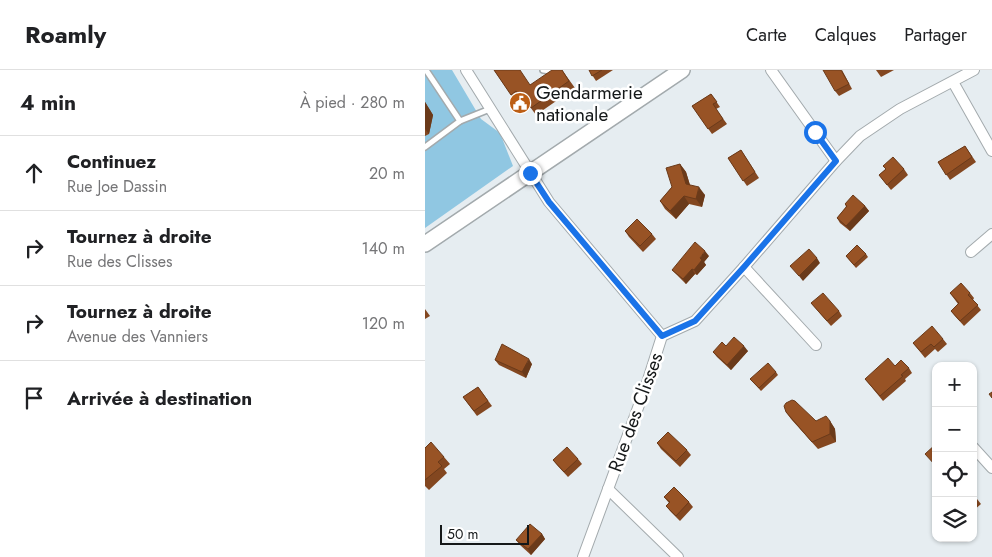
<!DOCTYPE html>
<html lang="fr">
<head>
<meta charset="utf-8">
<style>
  body { margin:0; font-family:Jost,sans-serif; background:#f2f2f2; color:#202124 }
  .controls { position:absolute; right:15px; bottom:15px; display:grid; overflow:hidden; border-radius:10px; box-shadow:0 1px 4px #0004 }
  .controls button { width:45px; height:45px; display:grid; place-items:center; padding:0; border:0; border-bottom:1px solid #e0e0e0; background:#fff; color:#202124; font:25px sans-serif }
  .scale { position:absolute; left:15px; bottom:12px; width:89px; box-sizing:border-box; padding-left:5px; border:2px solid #151819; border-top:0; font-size:14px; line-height:18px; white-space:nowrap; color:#151819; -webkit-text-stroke:4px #fff; paint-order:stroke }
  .stop { position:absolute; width:15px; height:15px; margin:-11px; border:4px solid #1a73e8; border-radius:50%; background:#fff }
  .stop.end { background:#1a73e8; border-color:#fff; box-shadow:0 1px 5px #0008 }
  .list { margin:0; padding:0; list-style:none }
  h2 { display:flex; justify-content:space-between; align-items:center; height:65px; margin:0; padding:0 20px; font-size:21px }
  h2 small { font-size:16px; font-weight:400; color:#757577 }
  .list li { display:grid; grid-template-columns:32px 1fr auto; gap:15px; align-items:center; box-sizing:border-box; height:75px; padding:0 20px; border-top:1px solid #e0e0e0 }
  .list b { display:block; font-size:19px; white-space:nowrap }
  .list p { margin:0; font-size:16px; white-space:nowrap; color:#757577 }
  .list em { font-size:16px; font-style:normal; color:#757577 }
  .icon { flex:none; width:28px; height:28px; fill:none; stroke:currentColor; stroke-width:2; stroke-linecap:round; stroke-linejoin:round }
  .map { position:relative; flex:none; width:567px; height:487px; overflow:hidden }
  header { display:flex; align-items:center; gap:30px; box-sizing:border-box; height:70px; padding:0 25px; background:#fff; border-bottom:1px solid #e0e0e0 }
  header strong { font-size:24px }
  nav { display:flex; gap:28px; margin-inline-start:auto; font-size:18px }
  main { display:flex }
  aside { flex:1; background:#fff }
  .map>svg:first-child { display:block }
</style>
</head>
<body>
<header>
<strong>Roamly</strong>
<nav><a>Carte</a><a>Calques</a><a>Partager</a></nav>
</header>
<main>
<aside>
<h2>4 min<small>À pied · 280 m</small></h2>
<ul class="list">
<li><svg class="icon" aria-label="ahead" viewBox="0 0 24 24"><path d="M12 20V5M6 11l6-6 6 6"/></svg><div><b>Continuez</b><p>Rue Joe Dassin</p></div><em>20 m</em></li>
<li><svg class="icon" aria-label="right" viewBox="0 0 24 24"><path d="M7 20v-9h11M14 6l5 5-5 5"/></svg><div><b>Tournez à droite</b><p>Rue des Clisses</p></div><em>140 m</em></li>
<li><svg class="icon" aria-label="right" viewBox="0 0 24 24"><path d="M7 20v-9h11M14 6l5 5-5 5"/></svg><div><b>Tournez à droite</b><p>Avenue des Vanniers</p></div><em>120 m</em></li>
<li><svg class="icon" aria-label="arrive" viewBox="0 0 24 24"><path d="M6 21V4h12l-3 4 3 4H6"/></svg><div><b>Arrivée à destination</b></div></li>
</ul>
</aside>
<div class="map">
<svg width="567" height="487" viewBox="0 0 567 487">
  <rect width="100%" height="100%" fill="#e6edf1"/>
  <polygon fill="#90c7e2" points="0,0 27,0 56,49 75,63 88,96 0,158"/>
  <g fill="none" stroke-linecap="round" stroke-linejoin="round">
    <g stroke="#a3aaad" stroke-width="8">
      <g id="service">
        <polyline points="118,0 126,1"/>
        <polyline points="35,51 65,39"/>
        <polyline points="0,77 35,51 1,0"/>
      </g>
    </g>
    <g stroke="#a3aaad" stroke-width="12">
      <g id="minor">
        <polyline points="41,0 124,132 237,266"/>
        <polyline points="346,0 411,91"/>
        <polyline points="528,12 567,81"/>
        <polyline points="546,182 567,164"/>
        <polyline points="319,197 391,275"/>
        <polyline points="548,377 567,398"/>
        <polyline points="183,419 253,487"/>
        <polyline points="158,487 221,316 237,266 270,251 319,197 411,91 435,66 475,39 549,0"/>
      </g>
    </g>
    <g stroke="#a3aaad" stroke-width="18">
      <polyline id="secondary" points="0,174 257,0"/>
    </g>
    <use href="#service" stroke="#fff" stroke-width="5"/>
    <use href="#minor" stroke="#fff" stroke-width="10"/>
    <use href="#secondary" stroke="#fff" stroke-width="15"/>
  </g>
  <g fill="#834720">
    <polygon points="69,0 105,15 137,0 150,18 111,45 100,30 98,31 96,29 91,32"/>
    <polygon points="164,0 188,0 171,11"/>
    <polygon points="417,0 427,19 414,26 410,21"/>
    <polygon points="451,0 469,0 456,7"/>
    <polygon points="286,24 295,37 291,39 302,54 287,64 267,36"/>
    <polygon points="0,32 8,45 4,64 0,66"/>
    <polygon points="540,76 551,92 525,110 513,92"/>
    <polygon points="316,80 334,108 322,116 303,88"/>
    <polygon points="255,94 261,102 265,115 280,125 277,137 264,134 251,149 240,139 235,131 247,117"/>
    <polygon points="461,99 479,99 483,105 466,120 454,105"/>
    <polygon points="420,134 440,136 444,141 425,161 415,153 412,148 421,137"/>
    <polygon points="200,161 227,164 231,169 218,182 204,167"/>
    <polygon points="441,184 443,187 431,198 421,186"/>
    <polygon points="284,186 279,192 281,195 272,205 270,204 261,214 247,200"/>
    <polygon points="525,223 545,223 549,228 548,230 556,240 539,256 530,246 526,241 533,234"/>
    <polygon points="386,233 414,241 417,246 406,256"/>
    <polygon points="0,239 5,246 0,249"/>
    <polygon points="518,269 522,274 513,282 510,279 500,288 488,273"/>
    <polygon points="301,276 323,281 306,300 292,287 288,282"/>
    <polygon points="70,290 107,294 101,308 74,295"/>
    <polygon points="470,296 484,298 487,303 480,309 481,311 458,331 440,309"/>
    <polygon points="351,302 353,305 336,321 325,309"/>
    <polygon points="53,317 67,336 52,346 38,327"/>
    <polygon points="361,342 391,351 405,351 410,359 411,372 393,379 366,349"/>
    <polygon points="232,373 262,380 266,385 255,397 236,379"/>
    <polygon points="0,378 19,387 25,394 19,399 22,403 4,420 0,416"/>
    <polygon points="153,389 157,394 143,407 132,395 128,390"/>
    <polygon points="548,424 556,434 548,441"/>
    <polygon points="239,427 264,432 268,437 255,451 245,441 241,436 244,433"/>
    <polygon points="117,464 120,469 106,485 95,475 91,470"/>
  </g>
  <g fill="#6a3a1a">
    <polygon points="0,32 8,45 4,64 0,59"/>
    <polygon points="255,94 261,102 267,122 261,114"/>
    <polygon points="274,117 280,125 277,137 271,129"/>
    <polygon points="259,126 264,134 251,149 245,141"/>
    <polygon points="440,136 444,141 425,161 421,156"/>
    <polygon points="280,181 284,186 279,192 281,195 272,205 269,200 275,188"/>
    <polygon points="392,188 395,193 378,211 374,206"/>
    <polygon points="267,199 270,204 261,214 258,209"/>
    <polygon points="319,276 323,281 306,300 302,295"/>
    <polygon points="104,289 107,294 101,308 97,302"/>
    <polygon points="405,351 410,359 411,372 405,364"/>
    <polygon points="117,464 120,469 106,485 103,479"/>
  </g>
  <g fill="#985325" stroke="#6a3a1a">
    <polygon points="69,0 95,0 105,15 127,0 137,0 144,11 106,38 95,22 93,24 91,21 86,25"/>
    <polygon points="164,0 177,0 167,6"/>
    <polygon points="398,0 416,0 424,14 410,21"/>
    <polygon points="286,24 292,32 288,34 298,49 283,59 267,36"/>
    <polygon points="540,76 547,87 521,105 513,92"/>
    <polygon points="316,80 330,102 318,111 303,88"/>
    <polygon points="468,87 479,99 462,115 454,105 461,99 458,96"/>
    <polygon points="255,94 261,114 274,117 271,129 259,126 245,141 235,131 247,117 241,98"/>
    <polygon points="428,125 440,136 421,156 412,148 422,136 420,134"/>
    <polygon points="212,149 227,164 215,176 200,161"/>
    <polygon points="270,172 280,181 275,188 277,190 269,200 267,199 258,209 247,200"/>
    <polygon points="432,175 441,184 429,195 421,186"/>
    <polygon points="384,179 392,188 374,206 365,196"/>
    <polygon points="536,213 545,223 543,225 553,235 535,251 526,241 534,233 525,223"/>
    <polygon points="398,223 414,241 402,251 386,233"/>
    <polygon points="507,256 518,269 509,277 506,274 496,282 488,273"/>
    <polygon points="309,267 319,276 302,295 288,282 297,272 301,276"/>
    <polygon points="77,274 104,289 97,302 70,290"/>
    <polygon points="463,288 470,296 476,290 484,298 476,305 478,306 455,326 440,309"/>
    <polygon points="343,293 351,302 334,318 325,309"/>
    <polygon points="53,317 63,331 49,341 38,327"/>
    <polygon points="567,322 567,328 564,324"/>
    <polygon points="367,330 370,331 391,351 401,346 405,351 405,364 387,372 361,342 359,336 361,333"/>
    <polygon points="243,362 262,380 251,391 232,373"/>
    <polygon points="6,372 19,387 13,392 17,396 0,410 0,378"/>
    <polygon points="511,374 511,396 500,384"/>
    <polygon points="142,377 153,389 139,402 128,390"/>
    <polygon points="249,417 264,432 251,446 241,436 245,432 239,427"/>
    <polygon points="548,424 552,428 548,432"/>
    <polygon points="105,454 117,464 103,479 91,470"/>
  </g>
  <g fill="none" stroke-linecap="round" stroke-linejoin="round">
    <polyline stroke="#1a73e8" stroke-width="6" points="105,103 124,132 237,266 270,251 319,197 411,91 390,62"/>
  </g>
  <defs>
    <g id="civic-disc" transform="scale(1.125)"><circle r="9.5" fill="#bc5e15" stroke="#fff"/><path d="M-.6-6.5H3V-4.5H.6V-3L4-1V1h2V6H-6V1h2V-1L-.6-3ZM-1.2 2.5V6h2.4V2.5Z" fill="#fff"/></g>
  </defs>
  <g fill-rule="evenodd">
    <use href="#civic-disc" x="95" y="33"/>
  </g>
  <g text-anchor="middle" stroke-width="5" stroke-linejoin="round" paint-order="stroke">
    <g font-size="19" fill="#151819" stroke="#fff" text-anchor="start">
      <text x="111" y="29">Gendarmerie<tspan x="111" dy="22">nationale</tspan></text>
    </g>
    <g font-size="19" fill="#151819" stroke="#fff">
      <text transform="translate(210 342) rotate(-70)" y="7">Rue des Clisses</text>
    </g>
  </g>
</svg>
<div class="controls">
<button>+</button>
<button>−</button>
<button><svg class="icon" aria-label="locate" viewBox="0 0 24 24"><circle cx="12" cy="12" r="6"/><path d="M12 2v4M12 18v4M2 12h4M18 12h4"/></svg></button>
<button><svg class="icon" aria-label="layers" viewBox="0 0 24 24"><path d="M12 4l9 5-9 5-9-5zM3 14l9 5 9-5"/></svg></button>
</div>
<div class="scale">50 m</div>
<div class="stop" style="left:390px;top:62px"></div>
<div class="stop end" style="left:105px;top:103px"></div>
</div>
</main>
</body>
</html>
